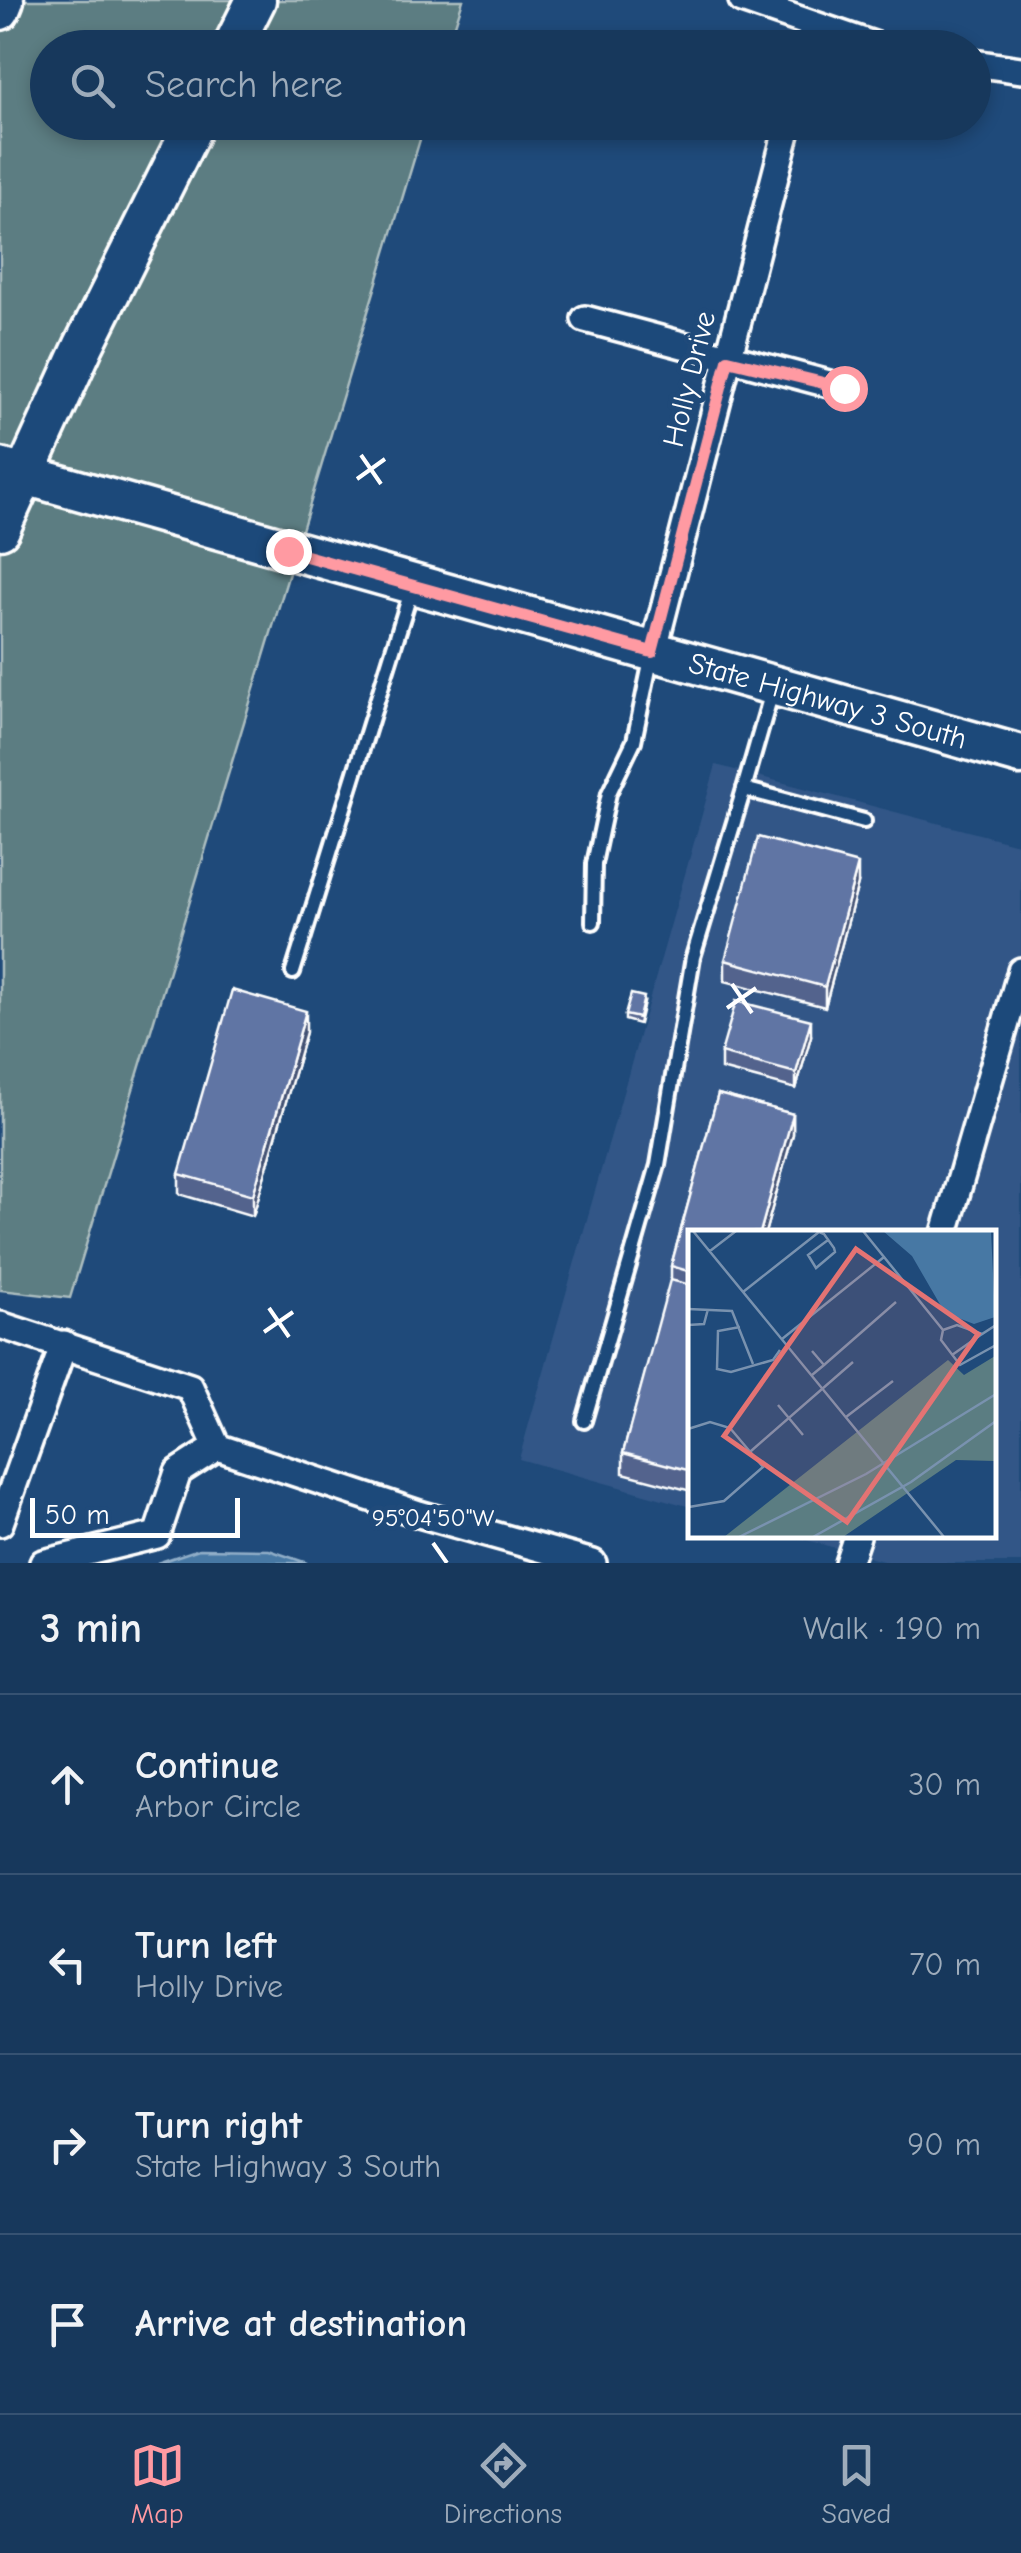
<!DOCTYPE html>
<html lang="en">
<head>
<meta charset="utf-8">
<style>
  body { margin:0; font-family:"Comic Neue",sans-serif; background:#244365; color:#f1f3f6 }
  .scale { position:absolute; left:30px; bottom:25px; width:210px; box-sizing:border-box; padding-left:10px; border:5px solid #fff; border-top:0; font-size:28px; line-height:35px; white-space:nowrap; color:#fff; -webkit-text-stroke:8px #1f4a7a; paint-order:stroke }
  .stop { position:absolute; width:30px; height:30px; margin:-22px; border:8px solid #ff9aa2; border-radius:50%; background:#fff }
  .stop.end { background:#ff9aa2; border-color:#fff; box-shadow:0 2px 10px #0008 }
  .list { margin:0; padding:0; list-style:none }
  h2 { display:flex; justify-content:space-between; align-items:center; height:130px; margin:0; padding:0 40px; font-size:42px }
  h2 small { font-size:32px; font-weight:400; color:#9eacbb }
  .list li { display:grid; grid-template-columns:65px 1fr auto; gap:30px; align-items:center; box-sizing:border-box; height:180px; padding:0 40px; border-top:2px solid #365272 }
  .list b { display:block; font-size:38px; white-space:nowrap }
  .list p { margin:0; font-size:32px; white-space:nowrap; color:#9eacbb }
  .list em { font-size:32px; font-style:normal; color:#9eacbb }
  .icon { flex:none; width:55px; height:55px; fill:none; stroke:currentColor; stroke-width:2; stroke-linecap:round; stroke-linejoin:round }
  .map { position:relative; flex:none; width:1021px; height:1563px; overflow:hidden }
  .search { position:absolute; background:#17385c; box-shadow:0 5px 15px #0003; left:30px; right:30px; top:30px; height:110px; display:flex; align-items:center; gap:25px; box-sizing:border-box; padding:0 35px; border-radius:55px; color:#9eacbb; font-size:38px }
  .sheet { height:850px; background:#17385c }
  nav { display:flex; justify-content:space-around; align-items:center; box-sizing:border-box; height:140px; border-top:2px solid #365272; background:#17385c; font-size:28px; color:#9eacbb }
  nav a { display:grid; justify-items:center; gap:5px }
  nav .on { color:#ff9aa2 }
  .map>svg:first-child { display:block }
</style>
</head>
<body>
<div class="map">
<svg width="1021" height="1563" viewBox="0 0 1021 1563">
  <rect width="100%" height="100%" fill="#1f4a7a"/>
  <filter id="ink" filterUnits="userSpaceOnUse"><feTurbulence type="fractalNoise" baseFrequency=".01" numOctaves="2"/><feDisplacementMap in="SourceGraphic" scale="20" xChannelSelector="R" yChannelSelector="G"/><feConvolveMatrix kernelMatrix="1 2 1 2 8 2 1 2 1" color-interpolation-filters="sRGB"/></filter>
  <g filter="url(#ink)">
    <polygon fill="#325787" points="716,765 1021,845 1021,1563 890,1563 792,1536 994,1536 994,1233 691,1233 691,1507 519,1459"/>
    <polygon fill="#5b7d82" stroke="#adbec0" stroke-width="2.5" points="0,0 463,0 448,47 48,48 48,122 425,123 70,1298 0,1290"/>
    <polygon fill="#4778a4" stroke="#91aec8" stroke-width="2.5" points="199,1549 269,1550 307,1563 157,1563"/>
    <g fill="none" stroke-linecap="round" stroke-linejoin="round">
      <g stroke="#fff" stroke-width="20">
        <g id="lane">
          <polyline points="773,688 744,789 864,821"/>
          <polyline points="593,922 594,864 609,793 634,741 652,655"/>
          <polyline points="293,972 412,588"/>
          <polyline points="584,1421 658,1165 693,957 744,789"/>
        </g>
      </g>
      <g stroke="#fff" stroke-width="32">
        <g id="street">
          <polyline points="742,0 882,48"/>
          <polyline points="974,63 1021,70"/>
          <polyline points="585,319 844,388"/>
          <polyline points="653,652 789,122"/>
          <polyline points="945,1233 1021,971"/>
          <polyline points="0,1325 190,1387 217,1447 419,1514 593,1563"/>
          <polyline points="0,1523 64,1344"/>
          <polyline points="43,1563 157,1535 178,1472 217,1447"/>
          <polyline points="848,1563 857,1536"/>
        </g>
      </g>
      <g stroke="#fff" stroke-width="45">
        <g id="primary">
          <polyline points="0,10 4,0"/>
          <polyline points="232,48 256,0"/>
          <path id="s1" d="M 0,468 L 1021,755"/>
          <polyline points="0,529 84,345 195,122"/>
        </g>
      </g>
      <use href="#lane" stroke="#1f4a7a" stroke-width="12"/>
      <use href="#street" stroke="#1f4a7a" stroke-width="25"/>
      <use href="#primary" stroke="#1f4a7a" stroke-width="38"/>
    </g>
    <g fill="#53648d" stroke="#fff" stroke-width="2.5">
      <polygon points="858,884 825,1007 725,981 725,960"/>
      <polygon points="644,1003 639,1024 625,1020 625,1015"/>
      <polygon points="306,1032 253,1216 179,1194 179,1174"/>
      <polygon points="811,1036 796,1089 721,1069 721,1053"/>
      <polygon points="718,1094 793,1114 793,1134 765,1233 691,1233 691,1491 623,1473 623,1453 671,1280 671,1266"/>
    </g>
    <g fill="#435173" stroke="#fff" stroke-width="2.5">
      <polygon points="858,864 858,884 825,1007 825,987"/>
      <polygon points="306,1011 306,1032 253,1216 253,1195"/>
      <polygon points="811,1020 811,1036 796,1089 796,1073"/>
      <polygon points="793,1114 793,1134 765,1233 760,1233"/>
    </g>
    <g fill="#6074a4" stroke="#fff" stroke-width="2.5">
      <polygon points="758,837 858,864 825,987 725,960"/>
      <polygon points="232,990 306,1011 253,1195 179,1174"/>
      <polygon points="631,994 644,997 639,1018 625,1015"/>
      <polygon points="736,1001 811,1020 796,1073 721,1053"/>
      <polygon points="718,1094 793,1114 760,1233 691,1233 691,1272 671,1266"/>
      <polygon points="670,1280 691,1285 691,1471 623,1453"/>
    </g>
  </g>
  <g fill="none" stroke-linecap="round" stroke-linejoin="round" filter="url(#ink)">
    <polyline stroke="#ff9aa2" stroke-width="12" points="288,551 652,652 728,360 844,388"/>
  </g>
  <path fill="none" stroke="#fff" stroke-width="4" d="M 361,455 L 381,484M 357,479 L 385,459M 732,984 L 752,1013M 727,1008 L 756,988M 269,1308 L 289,1337M 264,1332 L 293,1312M 433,1543 L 447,1563"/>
  <g text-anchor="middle" stroke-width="10" stroke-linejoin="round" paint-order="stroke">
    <g font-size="30" fill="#fff" stroke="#1f4a7a">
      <text transform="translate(689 379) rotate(-76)" y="10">Holly Drive</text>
      <text dy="10" stroke="none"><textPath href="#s1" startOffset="860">State Highway 3 South</textPath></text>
    </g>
  </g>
  <g transform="translate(688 1230)">
    <rect width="308" height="308" fill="#1f4a7a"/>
    <path d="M 307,126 L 307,231 L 268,230 L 155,307 L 36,307 L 260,130 L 276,145 Z" fill="#5b7d82"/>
    <path d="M 195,1 L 303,1 L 307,87 L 286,94 L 257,83 L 224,26 Z" fill="#4778a4"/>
    <path fill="none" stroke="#7992af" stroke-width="2.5" d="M 5,1 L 256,307M 175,1 L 255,100 L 253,110 L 272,135 L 308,115M 22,21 L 48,1M 55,62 L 131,2 L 136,4 L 146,18 L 147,22 L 128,38 L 120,25 L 140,10M 0,79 L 44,81 L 65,134M 0,95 L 16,94 L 20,79M 52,97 L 30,101 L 29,139 L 43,142 L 85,130 L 92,120M 255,100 L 269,95 L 294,104 L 308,95M 94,109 L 196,27M 264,125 L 294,104M 136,135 L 208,72M 124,145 L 136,135 L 124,121M 90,175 L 115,205M 158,187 L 205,151M 0,199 L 22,192 L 42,198 L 75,237 L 36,271 L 1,277 L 0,232M 63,221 L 165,132M 51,307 L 178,244 L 308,164M 125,307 L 223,252 L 308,191"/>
    <path fill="#e47373" fill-opacity="0.15" stroke="#e47373" stroke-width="5" d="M 168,19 L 290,104 L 159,292 L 36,206 Z"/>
    <rect width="308" height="308" fill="none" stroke="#fff" stroke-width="5"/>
  </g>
  <g font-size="25" text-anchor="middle" fill="#fff" stroke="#1f4a7a" stroke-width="10" stroke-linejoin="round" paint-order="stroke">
    <text x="433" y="1526">95°04'50"W</text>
  </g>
</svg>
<div class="scale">50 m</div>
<div class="stop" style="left:844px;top:388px"></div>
<div class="stop end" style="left:288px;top:551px"></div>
<div class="search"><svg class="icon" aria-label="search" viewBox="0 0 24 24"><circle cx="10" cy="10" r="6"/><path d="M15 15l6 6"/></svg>Search here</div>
</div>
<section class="sheet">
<h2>3 min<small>Walk · 190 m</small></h2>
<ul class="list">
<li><svg class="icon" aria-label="ahead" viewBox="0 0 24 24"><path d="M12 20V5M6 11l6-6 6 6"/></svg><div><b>Continue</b><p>Arbor Circle</p></div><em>30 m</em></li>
<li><svg class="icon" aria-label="left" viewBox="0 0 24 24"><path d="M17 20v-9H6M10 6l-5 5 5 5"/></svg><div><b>Turn left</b><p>Holly Drive</p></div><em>70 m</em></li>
<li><svg class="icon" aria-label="right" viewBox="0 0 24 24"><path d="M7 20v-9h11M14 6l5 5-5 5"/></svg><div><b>Turn right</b><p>State Highway 3 South</p></div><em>90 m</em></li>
<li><svg class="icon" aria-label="arrive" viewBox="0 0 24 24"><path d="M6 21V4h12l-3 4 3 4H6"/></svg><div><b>Arrive at destination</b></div></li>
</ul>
</section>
<nav>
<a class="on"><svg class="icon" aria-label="map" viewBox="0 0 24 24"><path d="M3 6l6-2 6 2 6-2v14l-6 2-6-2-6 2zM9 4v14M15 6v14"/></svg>Map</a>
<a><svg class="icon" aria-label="directions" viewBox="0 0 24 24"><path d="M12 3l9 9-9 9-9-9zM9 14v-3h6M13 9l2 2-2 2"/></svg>Directions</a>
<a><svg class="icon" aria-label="saved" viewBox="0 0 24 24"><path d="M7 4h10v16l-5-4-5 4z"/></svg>Saved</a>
</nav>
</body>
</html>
